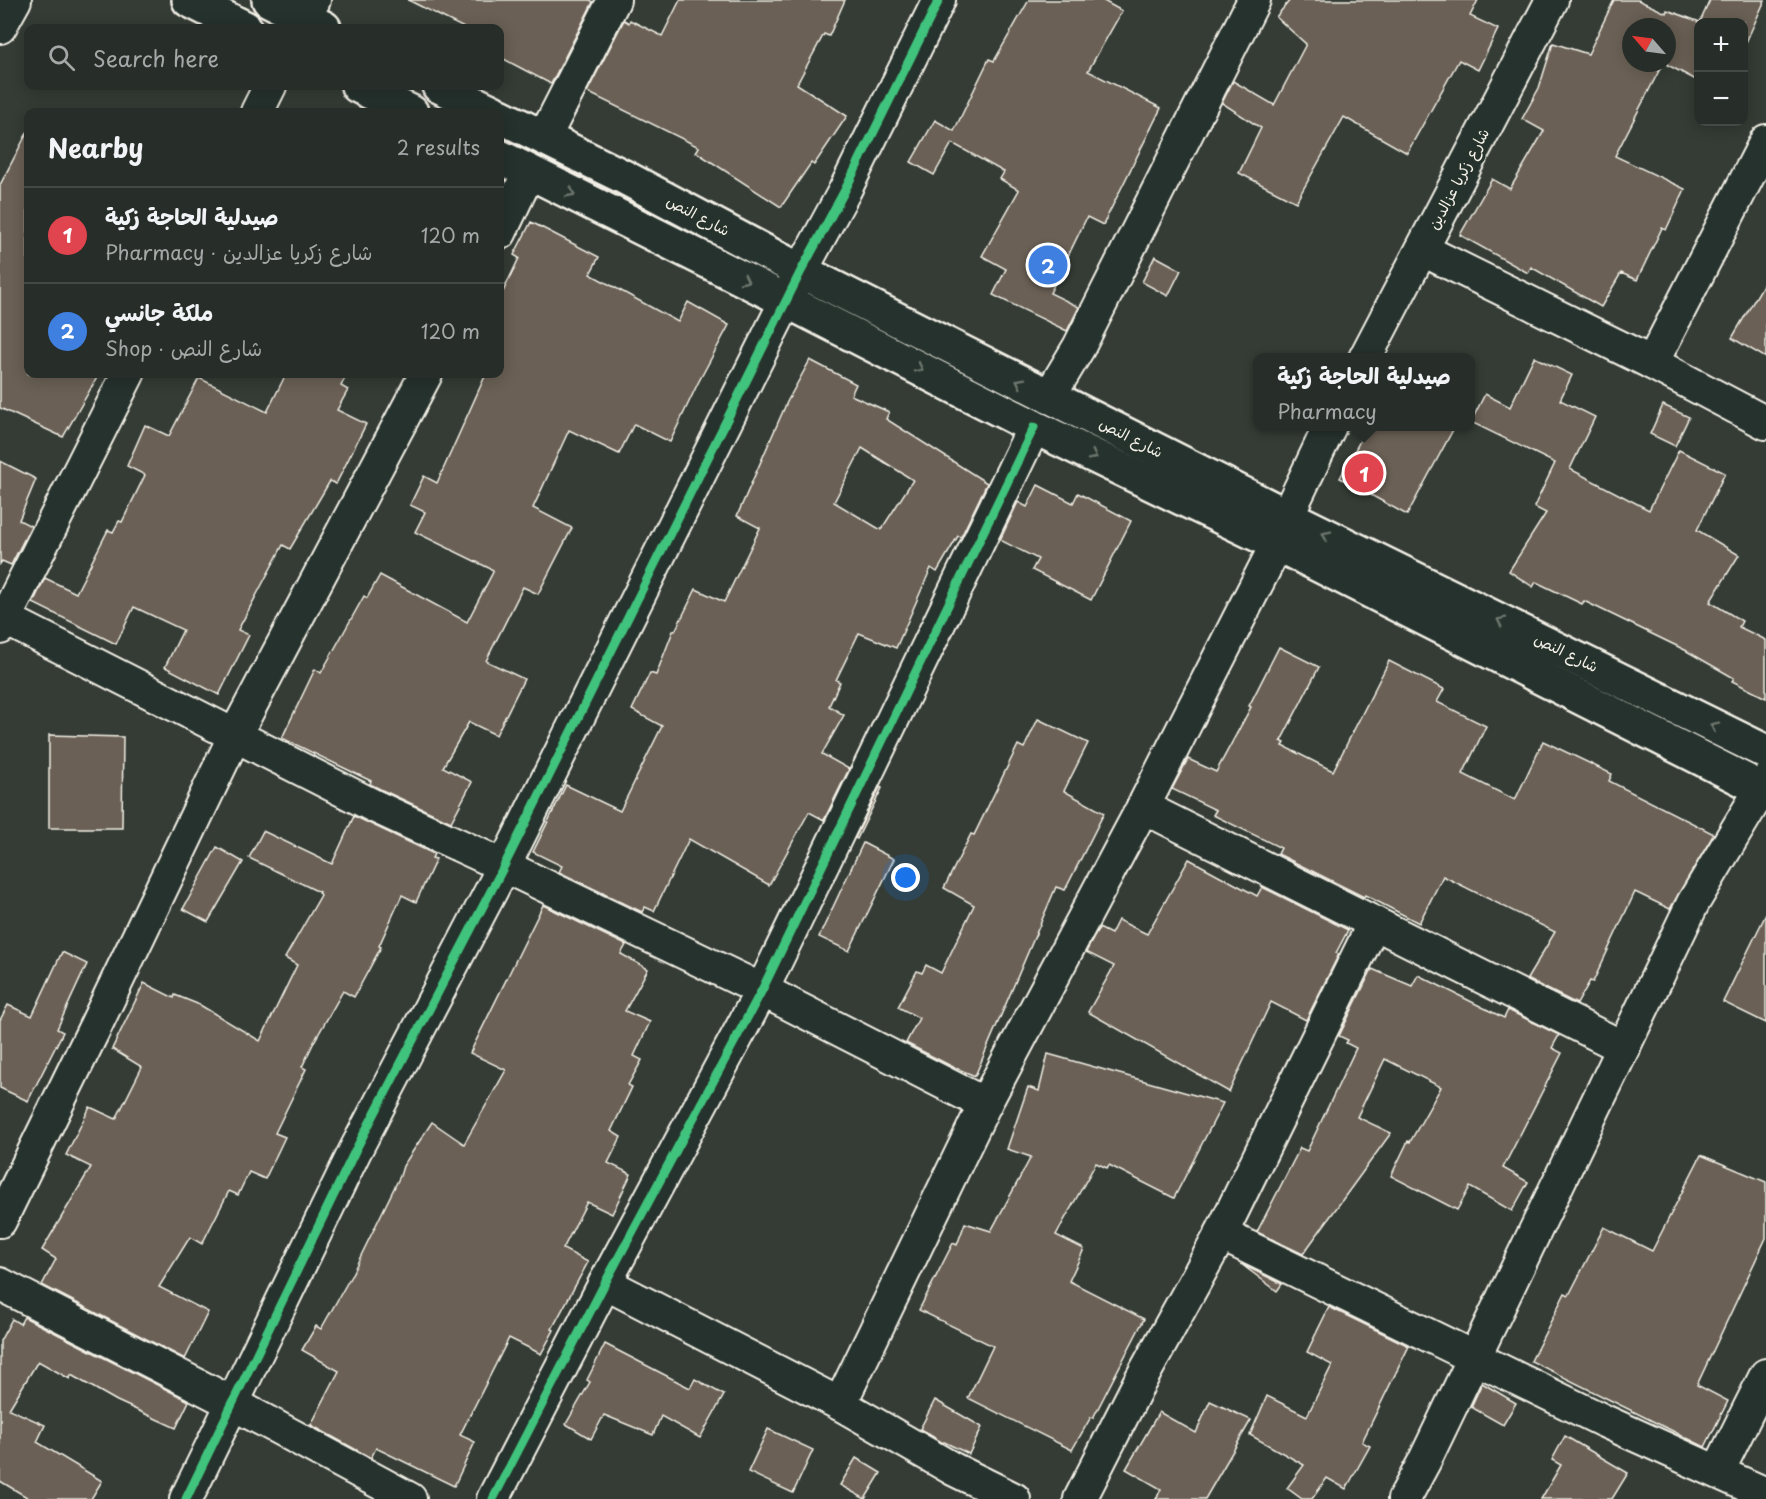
<!DOCTYPE html>
<html lang="en">
<head>
<meta charset="utf-8">
<style>
  body { margin:0; font-family:"Playpen Sans","Playpen Sans Arabic",sans-serif; background:#2f3530; color:#f1f3f6 }
  .controls { position:absolute; right:18px; top:18px; display:grid; overflow:hidden; border-radius:12px; box-shadow:0 3px 15px #0003 }
  .controls button { width:54px; height:54px; display:grid; place-items:center; padding:0; border:0; border-bottom:2px solid #434945; background:#272d28; color:#f1f3f6; font:30px sans-serif }
  .compass { position:absolute; left:1622px; top:18px; width:54px; height:54px; border-radius:50%; background:#272d28; box-shadow:0 3px 15px #0003; rotate:298deg }
  .you { position:absolute; left:906px; top:878px; width:21px; height:21px; margin:-15px; border:4px solid #fff; border-radius:50%; background:#1a73e8; box-shadow:0 0 0 9px #1a73e833 }
  .badge { display:grid; place-items:center; width:39px; height:39px; border-radius:50%; background:#ffd166; color:#fff; font-size:20px; font-weight:700 }
  .pin { position:absolute; translate:-50% -50%; border:3px solid #fff; box-shadow:0 2px 6px #0006 }
  .popup { position:absolute; left:1253px; top:353px; width:222px; height:78px; box-sizing:border-box; display:grid; place-content:center; border-radius:12px; background:#272d28; filter:drop-shadow(0 2px 4px #0005); font-size:20px; white-space:nowrap; color:#a4a8a8 }
  .popup b { font-size:22px; color:#f1f3f6 }
  .popup::after { content:''; position:absolute; left:50%; top:100%; margin-left:-12px; border:12px solid transparent; border-top-color:#272d28 }
  .list { margin:0; padding:0; list-style:none }
  h2 { display:flex; justify-content:space-between; align-items:center; height:78px; margin:0; padding:0 24px; font-size:26px }
  h2 small { font-size:20px; font-weight:400; color:#a4a8a8 }
  .list li { display:grid; grid-template-columns:39px 1fr auto; gap:18px; align-items:center; box-sizing:border-box; height:96px; padding:0 24px; border-top:2px solid #434945 }
  .list b { display:block; font-size:22px; white-space:nowrap }
  .list p { margin:0; font-size:20px; white-space:nowrap; color:#a4a8a8 }
  .list em { font-size:20px; font-style:normal; color:#a4a8a8 }
  .icon { flex:none; width:33px; height:33px; fill:none; stroke:currentColor; stroke-width:2; stroke-linecap:round; stroke-linejoin:round }
  .map { position:relative; flex:none; width:1766px; height:1499px; overflow:hidden }
  .search { position:absolute; background:#272d28; box-shadow:0 3px 15px #0003; left:24px; top:24px; width:480px; height:66px; display:flex; align-items:center; gap:15px; box-sizing:border-box; padding:0 21px; border-radius:12px; color:#a4a8a8; font-size:22px }
  .panel { position:absolute; background:#272d28; box-shadow:0 3px 15px #0003; left:24px; top:108px; width:480px; height:270px; border-radius:12px }
  .map>svg:first-child { display:block }
</style>
</head>
<body>
<div class="map">
<svg width="1766" height="1499" viewBox="0 0 1766 1499">
  <rect width="100%" height="100%" fill="#343c35"/>
  <filter id="ink" filterUnits="userSpaceOnUse"><feTurbulence type="fractalNoise" baseFrequency=".0167" numOctaves="2"/><feDisplacementMap in="SourceGraphic" scale="12" xChannelSelector="R" yChannelSelector="G"/><feConvolveMatrix kernelMatrix="1 2 1 2 8 2 1 2 1" color-interpolation-filters="sRGB"/></filter>
  <g filter="url(#ink)">
    <g fill="#6b6055" stroke="#f4f1e8" stroke-width="1.5" fill-rule="evenodd">
      <polygon points="408,0 590,0 593,2 551,84 500,57 500,28 464,28"/>
      <polygon points="680,0 845,0 829,36 824,34 797,84 847,116 814,165 811,163 781,207 696,152 699,147 587,92 624,20 629,23 630,20 662,36"/>
      <polygon points="1029,0 1102,0 1122,11 1088,71 1161,108 1103,225 1087,217 1050,293 1079,307 1067,331 993,295 1006,269 982,256 1019,190 1000,179 1004,172 952,143 934,175 911,162 935,120 954,131 989,59 994,61"/>
      <polygon points="1290,0 1478,0 1470,16 1498,29 1478,70 1459,60 1407,153 1344,117 1296,202 1239,173 1261,128 1222,103 1233,81 1274,105 1306,44 1276,17"/>
      <polygon points="1614,0 1638,0 1666,13 1667,10 1700,22 1710,0 1765,0 1743,49 1743,22 1698,22 1698,81 1664,63 1667,63 1667,27 1631,27 1631,63 1663,63 1615,156 1685,189 1666,230 1662,228 1637,280 1621,273 1601,307 1531,267 1528,273 1460,235 1492,179 1510,189 1544,131 1522,119 1539,88 1553,43 1588,54"/>
      <polygon points="28,131 28,374 99,374 63,437 0,408 0,185"/>
      <polygon points="531,222 599,257 590,274 678,322 688,302 729,325 698,383 670,442 634,424 619,454 569,430 533,508 572,528 538,594 523,587 486,661 524,679 496,735 469,722 443,767 472,782 451,822 382,790 370,784 371,781 282,738 315,669 321,673 364,596 367,598 380,575 467,622 493,572 493,570 415,532 425,512 410,505 424,476 437,483 486,374 500,374 500,298 519,258 514,255"/>
      <polygon points="1155,256 1181,270 1168,296 1142,282"/>
      <polygon points="1766,280 1766,358 1732,338"/>
      <polygon points="1534,357 1572,375 1560,400 1595,417 1570,469 1649,510 1679,450 1725,473 1697,530 1739,555 1710,602 1742,621 1739,627 1766,640 1766,698 1732,681 1734,678 1685,650 1584,601 1582,604 1536,582 1533,587 1509,571 1546,513 1534,507 1555,463 1471,422 1485,394 1510,407"/>
      <path d="M 810,360 L 856,384 L 851,395 L 889,412 L 886,419 L 987,483 L 961,537 L 958,536 L 937,572 L 931,568 L 896,648 L 859,633 L 836,680 L 840,682 L 829,706 L 844,715 L 822,754 L 849,769 L 824,820 L 809,812 L 769,885 L 689,839 L 654,911 L 645,907 L 642,912 L 559,872 L 562,866 L 533,852 L 566,785 L 620,811 L 662,726 L 632,710 L 650,673 L 656,675 L 673,631 L 675,631 L 696,589 L 724,602 L 760,528 L 737,516 L 787,402 ZM 862,448 L 913,480 L 881,530 L 834,502 Z"/>
      <polygon points="286,374 347,374 341,386 348,390 337,410 366,424 336,484 330,481 290,549 283,545 238,630 249,635 219,695 165,667 183,630 134,607 116,644 33,603 45,578 76,593 108,530 113,532 119,521 122,522 145,475 127,466 145,425 169,436 199,378 267,412"/>
      <polygon points="1663,405 1689,417 1675,446 1650,434"/>
      <polygon points="1368,426 1455,426 1407,515 1340,478"/>
      <polygon points="0,461 36,479 19,520 31,526 11,565 2,561 0,564"/>
      <polygon points="1038,485 1073,503 1078,493 1131,521 1091,600 1032,570 1038,559 1000,540 1018,502 1027,507"/>
      <polygon points="1279,647 1319,667 1281,741 1285,743 1283,746 1333,771 1389,661 1444,689 1437,702 1486,726 1463,774 1515,800 1543,741 1612,774 1609,781 1714,834 1670,909 1635,892 1593,982 1590,981 1577,1004 1527,979 1555,932 1443,876 1419,923 1365,895 1364,897 1278,854 1281,848 1213,815 1216,810 1172,789 1188,759 1216,772 1251,707 1249,706"/>
      <polygon points="1038,719 1088,743 1064,791 1104,813 1065,890 1056,887 975,1076 951,1066 906,1043 919,1018 898,1007 917,971 922,973 926,965 941,973 974,905 944,888 971,834 974,835 1018,745 1024,748"/>
      <polygon points="49,735 123,737 122,828 49,828"/>
      <polygon points="880,787 882,788 857,839 855,838"/>
      <polygon points="354,816 434,854 432,858 436,859 416,902 402,895 379,946 381,947 354,997 343,991 314,1042 302,1067 306,1069 275,1133 285,1137 265,1179 249,1172 238,1195 229,1191 202,1244 190,1237 159,1287 208,1312 185,1359 42,1285 56,1259 42,1250 91,1167 66,1155 90,1107 116,1119 142,1067 112,1049 144,983 174,998 175,995 200,1005 260,1041 297,965 285,958 321,895 318,893 319,892 249,858 263,831 332,864"/>
      <polygon points="863,843 894,859 849,951 819,937"/>
      <polygon points="217,847 243,862 208,922 183,909"/>
      <polygon points="1189,859 1257,896 1262,887 1348,930 1336,953 1339,954 1306,1020 1271,1002 1229,1092 1088,1012 1114,966 1086,952 1099,928 1111,934 1118,920 1147,934"/>
      <polygon points="543,905 626,945 621,954 648,969 625,1011 650,1022 634,1056 642,1060 628,1085 632,1087 611,1131 621,1137 608,1163 631,1174 612,1214 587,1202 563,1249 588,1262 552,1329 554,1330 541,1354 509,1338 460,1435 475,1442 454,1486 376,1448 371,1458 311,1425 339,1371 302,1350 316,1326 321,1329 351,1276 400,1176 403,1166 432,1122 464,1144 506,1070 470,1053"/>
      <polygon points="1766,914 1766,1023 1723,1002"/>
      <polygon points="62,952 87,964 57,1029 63,1032 28,1101 0,1088 0,1020 8,1005 32,1016"/>
      <polygon points="1372,969 1412,986 1418,975 1504,1018 1508,1010 1559,1035 1552,1048 1562,1053 1503,1168 1528,1182 1512,1211 1470,1187 1457,1210 1391,1176 1408,1141 1410,1142 1441,1087 1385,1059 1357,1117 1391,1133 1303,1254 1257,1232 1300,1148 1307,1151 1356,1048 1346,1043 1348,1040 1339,1036"/>
      <polygon points="1048,1054 1223,1103 1174,1198 1109,1165 1107,1168 1096,1163 1056,1235 1084,1249 1069,1281 1144,1319 1093,1418 1091,1417 1072,1450 968,1398 993,1346 919,1310 953,1243 957,1245 965,1223 991,1231 1031,1157 1007,1149 1028,1087 1039,1091"/>
      <polygon points="1701,1155 1766,1182 1766,1238 1697,1385 1728,1401 1705,1447 1531,1361 1565,1293 1569,1295 1604,1227 1652,1251"/>
      <polygon points="1241,1264 1282,1284 1277,1291"/>
      <polygon points="1329,1307 1409,1346 1362,1442 1370,1446 1346,1489 1327,1478 1312,1499 1302,1499 1287,1488 1304,1465 1250,1435 1267,1396 1307,1416 1332,1365 1307,1352"/>
      <polygon points="24,1317 189,1401 176,1428 117,1401 71,1375 70,1379 38,1361 9,1409 45,1425 37,1442 102,1481 91,1499 30,1499 0,1481 0,1341 12,1319 20,1324"/>
      <polygon points="605,1344 690,1388 695,1379 724,1395 700,1438 661,1416 653,1435 604,1415 591,1439 566,1424 590,1382 587,1380"/>
      <polygon points="1482,1383 1516,1403 1503,1425 1471,1407"/>
      <polygon points="935,1400 982,1427 969,1454 944,1442 943,1443 920,1429"/>
      <polygon points="1210,1401 1251,1420 1205,1499 1156,1499 1161,1489 1126,1469 1159,1412 1196,1433"/>
      <polygon points="768,1429 813,1450 793,1493 748,1472"/>
      <polygon points="1565,1436 1628,1473 1612,1499 1541,1499 1561,1465 1552,1460"/>
      <polygon points="856,1458 881,1473 865,1499 840,1485"/>
    </g>
    <g fill="none" stroke-linecap="round" stroke-linejoin="round">
      <g stroke="#f4f1e8" stroke-width="36">
        <g id="street">
          <polyline points="304,19 314,0"/>
          <polyline points="0,27 15,0"/>
          <polyline points="257,112 270,86"/>
          <polyline points="544,138 614,0"/>
          <polyline points="500,233 529,172"/>
          <polyline points="1423,250 1652,363 1766,423"/>
          <polyline points="1365,358 1552,0"/>
          <polyline points="1652,363 1766,141"/>
          <polyline points="1049,397 1079,347 1254,0"/>
          <polyline points="1287,516 1330,426"/>
          <polyline points="0,616 374,806 504,866 762,990 985,1104"/>
          <polyline points="0,628 128,374"/>
          <polyline points="1143,807 1624,1048"/>
          <polyline points="0,1221 96,1025 235,735 426,374"/>
          <polyline points="1221,1234 1604,1421 1766,1494"/>
          <polyline points="605,1283 840,1404 953,1469 1014,1499"/>
          <polyline points="0,1284 232,1403 410,1499"/>
          <polyline points="840,1404 985,1104 1143,807 1277,544"/>
          <polyline points="1718,1471 1766,1375"/>
          <polyline points="186,1499 355,1151 504,866 801,271 844,192 939,0"/>
          <polyline points="493,1499 605,1283 762,990 1034,427"/>
          <polyline points="1080,1499 1139,1383 1221,1234 1374,923"/>
          <polyline points="1404,1499 1424,1462 1693,903 1766,781"/>
        </g>
      </g>
      <g stroke="#f4f1e8" stroke-width="38">
        <g id="secondary">
          <polyline points="189,0 245,28"/>
          <polyline points="269,0 324,28"/>
          <polyline points="358,86 411,112"/>
          <polyline points="439,86 493,112"/>
          <polyline points="500,116 624,177 801,271 1287,516 1766,752"/>
          <polyline points="500,157 787,301 1034,427 1277,544 1766,791"/>
        </g>
      </g>
      <use href="#street" stroke="#26332d" stroke-width="32"/>
      <use href="#secondary" stroke="#26332d" stroke-width="33"/>
      <g stroke="#26332d" stroke-width="13">
        <g id="cycleway">
          <polyline points="186,1499 355,1151 504,866 801,271 844,192 939,0"/>
          <polyline points="493,1499 605,1283 762,990 1034,427"/>
        </g>
      </g>
      <use href="#cycleway" stroke="#40c37c" stroke-width="9"/>
    </g>
    <defs><path id="oneway-chevron" d="M-2-3.5L2.5 0L-2 3.5" fill="none" stroke-width="1.6" stroke-linecap="round" stroke-linejoin="round" transform="scale(1.5)"/></defs>
    <g stroke="#6e766e">
      <use href="#oneway-chevron" transform="translate(571 193) rotate(27)"/>
      <use href="#oneway-chevron" transform="translate(745 280) rotate(27)"/>
      <use href="#oneway-chevron" transform="translate(919 368) rotate(27)"/>
      <use href="#oneway-chevron" transform="translate(1020 382) rotate(-153)"/>
      <use href="#oneway-chevron" transform="translate(1093 456) rotate(26)"/>
      <use href="#oneway-chevron" transform="translate(1326 535) rotate(-154)"/>
      <use href="#oneway-chevron" transform="translate(1501 621) rotate(-154)"/>
      <use href="#oneway-chevron" transform="translate(1714 726) rotate(-154)"/>
    </g>
  </g>
  <g text-anchor="middle" stroke-width="6" stroke-linejoin="round" paint-order="stroke">
    <g font-size="15" fill="#f4f1e8" stroke="#26332d">
      <text transform="translate(1459 179) rotate(-62)" y="5">شارع زكريا عزالدين</text>
      <text transform="translate(698 216) rotate(28)" y="5">شارع النص</text>
      <text transform="translate(1131 438) rotate(27)" y="5">شارع النص</text>
      <text transform="translate(1566 653) rotate(26)" y="5">شارع النص</text>
    </g>
  </g>
</svg>
<div class="controls">
<button>+</button>
<button>−</button>
</div>
<svg class="compass" viewBox="-18 -18 36 36"><path d="M0-13l5 13h-10z" fill="#e53935"/><path d="M0 13l5-13h-10z" fill="#a4a8a8"/></svg>
<div class="you"></div>
<div class="pin badge" style="left:1364px;top:473px;background:#e0444e">1</div>
<div class="popup"><b>صيدلية الحاجة زكية</b>Pharmacy</div>
<div class="pin badge" style="left:1048px;top:265px;background:#3f7fe0">2</div>
<div class="search"><svg class="icon" aria-label="search" viewBox="0 0 24 24"><circle cx="10" cy="10" r="6"/><path d="M15 15l6 6"/></svg>Search here</div>
<section class="panel">
<h2>Nearby<small>2 results</small></h2>
<ul class="list">
<li><span class="badge" style="background:#e0444e">1</span><div><b>صيدلية الحاجة زكية</b><p>Pharmacy · شارع زكريا عزالدين</p></div><em>120 m</em></li>
<li><span class="badge" style="background:#3f7fe0">2</span><div><b>ملكة جانسي</b><p>Shop · شارع النص</p></div><em>120 m</em></li>
</ul>
</section>
</div>
</body>
</html>
